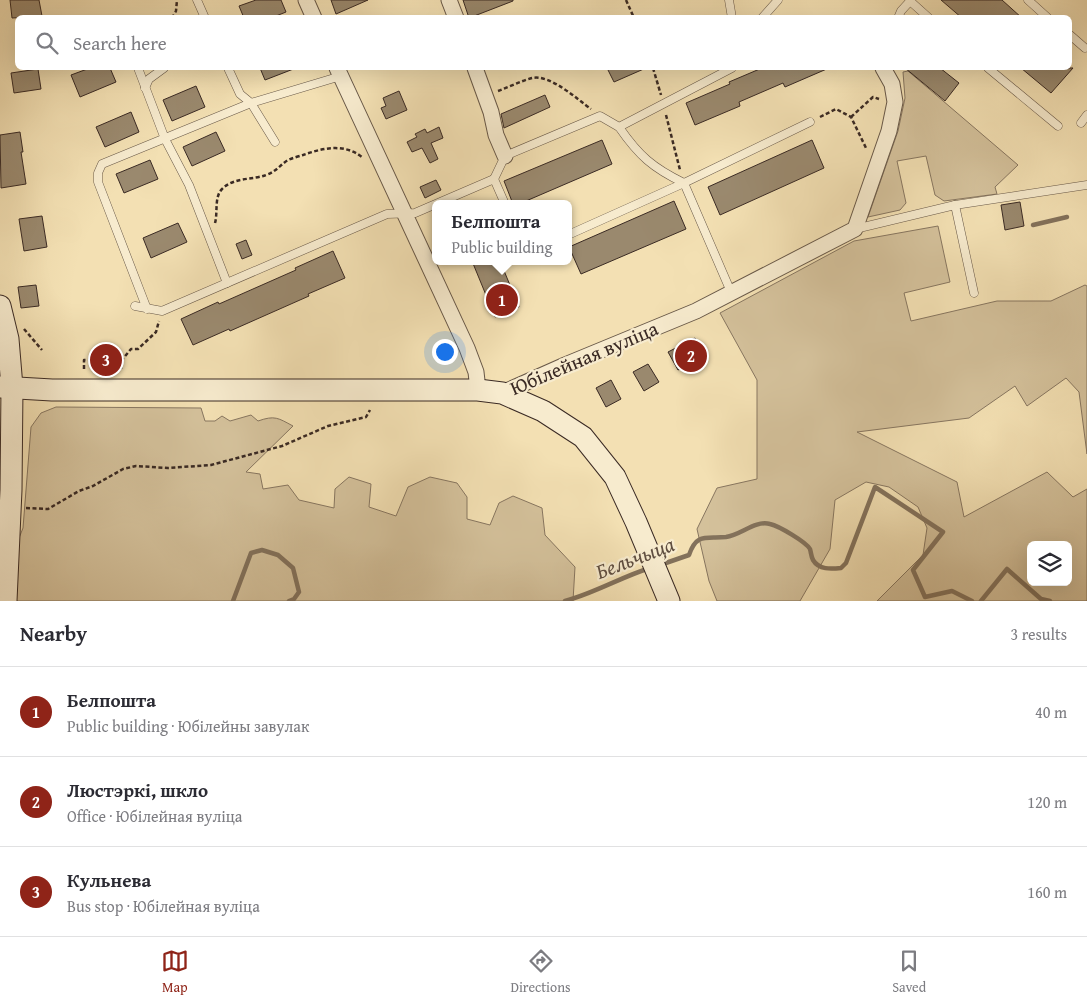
<!DOCTYPE html>
<html lang="en">
<head>
<meta charset="utf-8">
<style>
  body { margin:0; font-family:"Gentium Book Plus",serif; background:#f7f7f7; color:#2b2b33 }
  .controls { position:absolute; right:15px; bottom:15px; display:grid; overflow:hidden; border-radius:8px; box-shadow:0 5px 20px #0002 }
  .controls button { width:45px; height:45px; display:grid; place-items:center; padding:0; border:0; border-bottom:1px solid #e1e1e2; background:#fff; color:#2b2b33; font:25px sans-serif }
  .you { position:absolute; left:444px; top:351px; width:18px; height:18px; margin:-12px; border:4px solid #fff; border-radius:50%; background:#1a73e8; box-shadow:0 0 0 8px #1a73e833 }
  .badge { display:grid; place-items:center; width:32px; height:32px; border-radius:50%; background:#8f2418; color:#fff; font-size:16px; font-weight:700 }
  .pin { position:absolute; translate:-50% -50%; border:2px solid #fff; box-shadow:0 1px 5px #0006 }
  .popup { position:absolute; left:432px; top:200px; width:140px; height:65px; box-sizing:border-box; display:grid; place-content:center; border-radius:8px; background:#fff; filter:drop-shadow(0 1px 4px #0005); font-size:16px; white-space:nowrap; color:#7c7c81 }
  .popup b { font-size:19px; color:#2b2b33 }
  .popup::after { content:''; position:absolute; left:50%; top:100%; margin-left:-10px; border:10px solid transparent; border-top-color:#fff }
  .list { margin:0; padding:0; list-style:none }
  h2 { display:flex; justify-content:space-between; align-items:center; height:65px; margin:0; padding:0 20px; font-size:21px }
  h2 small { font-size:16px; font-weight:400; color:#7c7c81 }
  .list li { display:grid; grid-template-columns:32px 1fr auto; gap:15px; align-items:center; box-sizing:border-box; height:90px; padding:0 20px; border-top:1px solid #e1e1e2 }
  .list b { display:block; font-size:19px; white-space:nowrap }
  .list p { margin:0; font-size:16px; white-space:nowrap; color:#7c7c81 }
  .list em { font-size:16px; font-style:normal; color:#7c7c81 }
  .icon { flex:none; width:28px; height:28px; fill:none; stroke:currentColor; stroke-width:2; stroke-linecap:round; stroke-linejoin:round }
  .map { position:relative; flex:none; width:1087px; height:601px; overflow:hidden }
  .search { position:absolute; background:#fff; box-shadow:0 5px 20px #0002; left:15px; right:15px; top:15px; height:55px; display:flex; align-items:center; gap:12px; box-sizing:border-box; padding:0 18px; border-radius:8px; color:#7c7c81; font-size:19px }
  .sheet { height:335px; background:#fff }
  nav { display:flex; justify-content:space-around; align-items:center; box-sizing:border-box; height:70px; border-top:1px solid #e1e1e2; background:#fff; font-size:14px; color:#7c7c81 }
  nav a { display:grid; justify-items:center; gap:2px }
  nav .on { color:#8f2418 }
  .map>svg:first-child { display:block }
</style>
</head>
<body>
<div class="map">
<svg width="1087" height="601" viewBox="0 0 1087 601">
  <rect width="100%" height="100%" fill="#f3e0b3"/>
  <filter id="stains"><feTurbulence type="fractalNoise" baseFrequency=".004" numOctaves="4"/><feColorMatrix values="0 0 0 0 .2 0 0 0 0 .09 0 0 0 0 .02 0 0 0 .5 -.17"/></filter>
  <radialGradient id="worn" r=".72"><stop offset=".6" stop-color="#630" stop-opacity="0"/><stop offset="1" stop-color="#630" stop-opacity=".3"/></radialGradient>
  <g fill="#d4c19b" stroke="#877660" fill-rule="evenodd">
    <polygon points="908,71 1018,165 995,187 997,194 944,201 935,195 926,156 897,161 906,203 900,210 868,217 898,131 905,98 903,72"/>
    <path d="M 938,226 L 950,282 L 904,293 L 911,321 L 997,301 L 1051,301 L 1085,285 L 1087,286 L 1087,454 L 1079,392 L 1066,378 L 1027,406 L 1015,386 L 969,418 L 857,432 L 957,482 L 964,517 L 1047,472 L 1073,497 L 1087,489 L 1087,601 L 877,601 L 923,555 L 927,528 L 918,507 L 889,487 L 866,482 L 835,500 L 830,549 L 800,601 L 717,601 L 709,581 L 697,529 L 717,488 L 757,479 L 757,380 L 720,313 L 854,241 ZM 1031,545 L 1068,545 L 1068,582 L 1031,582 Z"/>
    <path d="M 56,407 L 201,408 L 205,421 L 215,421 L 222,416 L 230,421 L 251,415 L 258,421 C 275,415 278,418 293,426 L 246,472 L 260,474 L 263,489 L 288,485 L 299,500 L 334,508 L 335,489 L 349,477 L 371,484 L 369,507 L 396,516 L 408,487 L 430,477 L 457,483 L 467,497 L 467,519 L 490,525 L 499,503 L 513,496 L 542,508 L 545,535 L 575,567 L 573,601 L 16,601 L 19,538 L 23,528 L 31,427 L 41,413 Z"/>
  </g>
  <g fill="none" stroke-linecap="round" stroke-linejoin="round">
    <g stroke="#83725c" stroke-width="4.5">
      <polyline points="1033,225 1067,217"/>
      <path d="M 660,565 L 689,555 C 697,532 707,539 726,537 C 741,535 755,520 770,524 C 779,526 806,542 810,549 C 811,552 811,556 813,560 C 819,570 831,569 841,568 L 846,563 L 875,487 L 943,532 L 913,570 L 925,597 L 952,591 L 972,601"/>
      <polyline points="233,601 251,553 262,550 278,555 293,568 299,592 294,599 289,601"/>
      <path d="M 565,601 C 595,593 621,577 650,568"/>
      <polyline points="981,601 1007,569 1041,599 1050,601"/>
    </g>
  </g>
  <g fill="#9a896e" stroke="#3a2a24">
    <polygon points="10,0 39,0 42,16 12,18"/>
    <polygon points="256,0 281,0 286,12 271,18 244,18 239,6"/>
    <polygon points="331,0 368,0 336,14"/>
    <polygon points="463,0 513,0 513,1 469,18"/>
    <polygon points="941,0 1002,0 1022,18 962,18"/>
    <polygon points="90,68 110,68 116,82 80,97 71,75"/>
    <polygon points="260,68 296,68 265,80"/>
    <polygon points="607,68 646,68 614,82"/>
    <polygon points="762,68 829,68 785,87 783,83 739,102 740,106 695,125 686,103 730,84 729,82"/>
    <polygon points="905,68 940,68 959,83 945,101"/>
    <polygon points="1021,68 1073,68 1051,93"/>
    <polygon points="38,69 41,89 14,93 11,73"/>
    <polygon points="196,86 205,107 172,121 163,100"/>
    <polygon points="399,91 407,110 386,119 381,108 386,106 383,98"/>
    <polygon points="545,95 550,107 504,128 501,114"/>
    <polygon points="131,112 139,132 105,147 96,127"/>
    <polygon points="439,127 443,138 431,143 438,159 430,163 422,148 412,152 407,142 417,137 415,134 425,129 427,133"/>
    <polygon points="20,132 23,152 21,152 26,184 1,188 0,135"/>
    <polygon points="216,132 225,151 192,166 183,147"/>
    <polygon points="602,140 612,164 519,204 513,204 504,181"/>
    <polygon points="812,140 824,168 720,215 708,187"/>
    <polygon points="150,160 158,179 124,193 116,174"/>
    <polygon points="436,180 441,190 425,198 420,187"/>
    <polygon points="674,201 686,229 581,274 569,247"/>
    <polygon points="1020,202 1024,226 1005,230 1001,205"/>
    <polygon points="42,216 47,247 24,251 19,219"/>
    <polygon points="178,223 187,242 151,258 143,238"/>
    <polygon points="246,240 252,255 242,259 236,244"/>
    <polygon points="333,251 345,278 308,294 309,296 230,331 229,329 193,345 181,319 218,302 219,304 296,270 295,268"/>
    <polygon points="472,261 500,261 519,307 495,317"/>
    <polygon points="36,285 39,306 21,308 18,287"/>
    <polygon points="695,338 705,356 678,370 668,352"/>
    <polygon points="648,364 659,382 644,391 633,372"/>
    <polygon points="611,380 621,399 606,407 596,388"/>
  </g>
  <g fill="none" stroke-linecap="round" stroke-linejoin="round">
    <g stroke="#685848" stroke-width="9">
      <g id="lane">
        <polyline points="197,0 205,18"/>
        <polyline points="729,0 732,18"/>
        <polyline points="1028,0 1048,18"/>
        <polyline points="910,1 929,18"/>
        <polyline points="762,18 778,0"/>
        <polyline points="898,18 901,11 911,0"/>
        <polyline points="1070,35 1085,48"/>
        <polyline points="138,68 165,139 189,185 227,283"/>
        <polyline points="228,68 240,94 251,103 275,142"/>
        <polyline points="988,68 1058,126"/>
        <polyline points="145,88 149,79 164,68"/>
        <polyline points="1081,123 1087,115"/>
        <path d="M 619,127 C 639,156 653,168 684,183 L 731,292"/>
        <polyline points="494,179 505,156 600,116 619,127 732,68"/>
        <polyline points="955,205 974,293"/>
        <polyline points="855,229 955,205 1087,185"/>
        <polyline points="568,235 684,183 810,122"/>
        <polyline points="135,306 162,311 387,214 415,213 494,179 505,204"/>
        <polyline points="147,309 98,182 98,173 102,164 251,103 341,76"/>
      </g>
    </g>
    <g stroke="#685848" stroke-width="17">
      <g id="street">
        <polyline points="306,0 314,18"/>
        <polyline points="449,0 456,18"/>
        <polyline points="337,68 467,348 476,372 478,390"/>
        <polyline points="475,68 491,112 496,135 505,156"/>
        <polyline points="502,393 565,365 696,311 855,229 889,131 895,102 892,84 883,68"/>
      </g>
    </g>
    <g stroke="#3a2a24" stroke-width="23">
      <g id="secondary">
        <polyline points="0,306 8,339 12,387 11,490 6,601"/>
        <polyline points="0,387 52,390 478,390 502,393 543,411 583,437 615,477 636,522 669,601"/>
      </g>
    </g>
    <g stroke="#3a2a24" stroke-width="2.5" stroke-dasharray="4 2.5" stroke-linecap="butt">
      <polyline points="626,0 634,18"/>
      <polyline points="172,18 176,11 177,0"/>
      <polyline points="653,68 661,95"/>
      <path d="M 498,91 C 509,87 521,81 532,78 C 550,74 577,99 591,109"/>
      <polyline points="666,115 680,170"/>
      <polyline points="820,117 836,109 851,117 867,150"/>
      <polyline points="851,117 873,97 879,99"/>
      <path d="M 215,223 C 218,213 214,197 222,189 C 234,177 253,180 266,175 C 277,171 280,165 288,160 C 293,158 299,156 303,155 C 323,148 344,143 362,157"/>
      <polyline points="24,329 42,350"/>
      <polyline points="106,360 107,374"/>
      <polyline points="121,361 131,349 138,349 156,332 159,321"/>
      <polyline points="84,369 84,360 121,361 121,369"/>
      <polyline points="26,508 48,509 79,491 93,486 123,469 136,466 168,468 211,465 282,446 328,426 366,417 370,410"/>
    </g>
    <use href="#lane" stroke="#f7ebce" stroke-width="8"/>
    <use href="#street" stroke="#f7ebce" stroke-width="15"/>
    <use href="#secondary" stroke="#f7ebce" stroke-width="21"/>
  </g>
  <g text-anchor="middle" stroke-width="4.5" stroke-linejoin="round" paint-order="stroke">
    <g font-size="20" fill="#3a2a24" stroke="#f7ebce">
      <text transform="translate(584 358) rotate(-23)" y="7">Юбілейная вуліца</text>
    </g>
    <g font-size="21" font-style="italic" fill="#5f4e40" stroke="#f7ebce">
      <text transform="translate(635 558) rotate(-21)" y="7">Бельчыца</text>
    </g>
  </g>
  <rect width="100%" height="100%" filter="url(#stains)"/>
  <rect width="100%" height="100%" fill="url(#worn)"/>
</svg>
<div class="controls">
<button><svg class="icon" aria-label="layers" viewBox="0 0 24 24"><path d="M12 4l9 5-9 5-9-5zM3 14l9 5 9-5"/></svg></button>
</div>
<div class="you"></div>
<div class="pin badge" style="left:502px;top:300px">1</div>
<div class="popup"><b>Белпошта</b>Public building</div>
<div class="pin badge" style="left:691px;top:356px">2</div>
<div class="pin badge" style="left:106px;top:360px">3</div>
<div class="search"><svg class="icon" aria-label="search" viewBox="0 0 24 24"><circle cx="10" cy="10" r="6"/><path d="M15 15l6 6"/></svg>Search here</div>
</div>
<section class="sheet">
<h2>Nearby<small>3 results</small></h2>
<ul class="list">
<li><span class="badge">1</span><div><b>Белпошта</b><p>Public building · Юбілейны завулак</p></div><em>40 m</em></li>
<li><span class="badge">2</span><div><b>Люстэркі, шкло</b><p>Office · Юбілейная вуліца</p></div><em>120 m</em></li>
<li><span class="badge">3</span><div><b>Кульнева</b><p>Bus stop · Юбілейная вуліца</p></div><em>160 m</em></li>
</ul>
</section>
<nav>
<a class="on"><svg class="icon" aria-label="map" viewBox="0 0 24 24"><path d="M3 6l6-2 6 2 6-2v14l-6 2-6-2-6 2zM9 4v14M15 6v14"/></svg>Map</a>
<a><svg class="icon" aria-label="directions" viewBox="0 0 24 24"><path d="M12 3l9 9-9 9-9-9zM9 14v-3h6M13 9l2 2-2 2"/></svg>Directions</a>
<a><svg class="icon" aria-label="saved" viewBox="0 0 24 24"><path d="M7 4h10v16l-5-4-5 4z"/></svg>Saved</a>
</nav>
</body>
</html>
